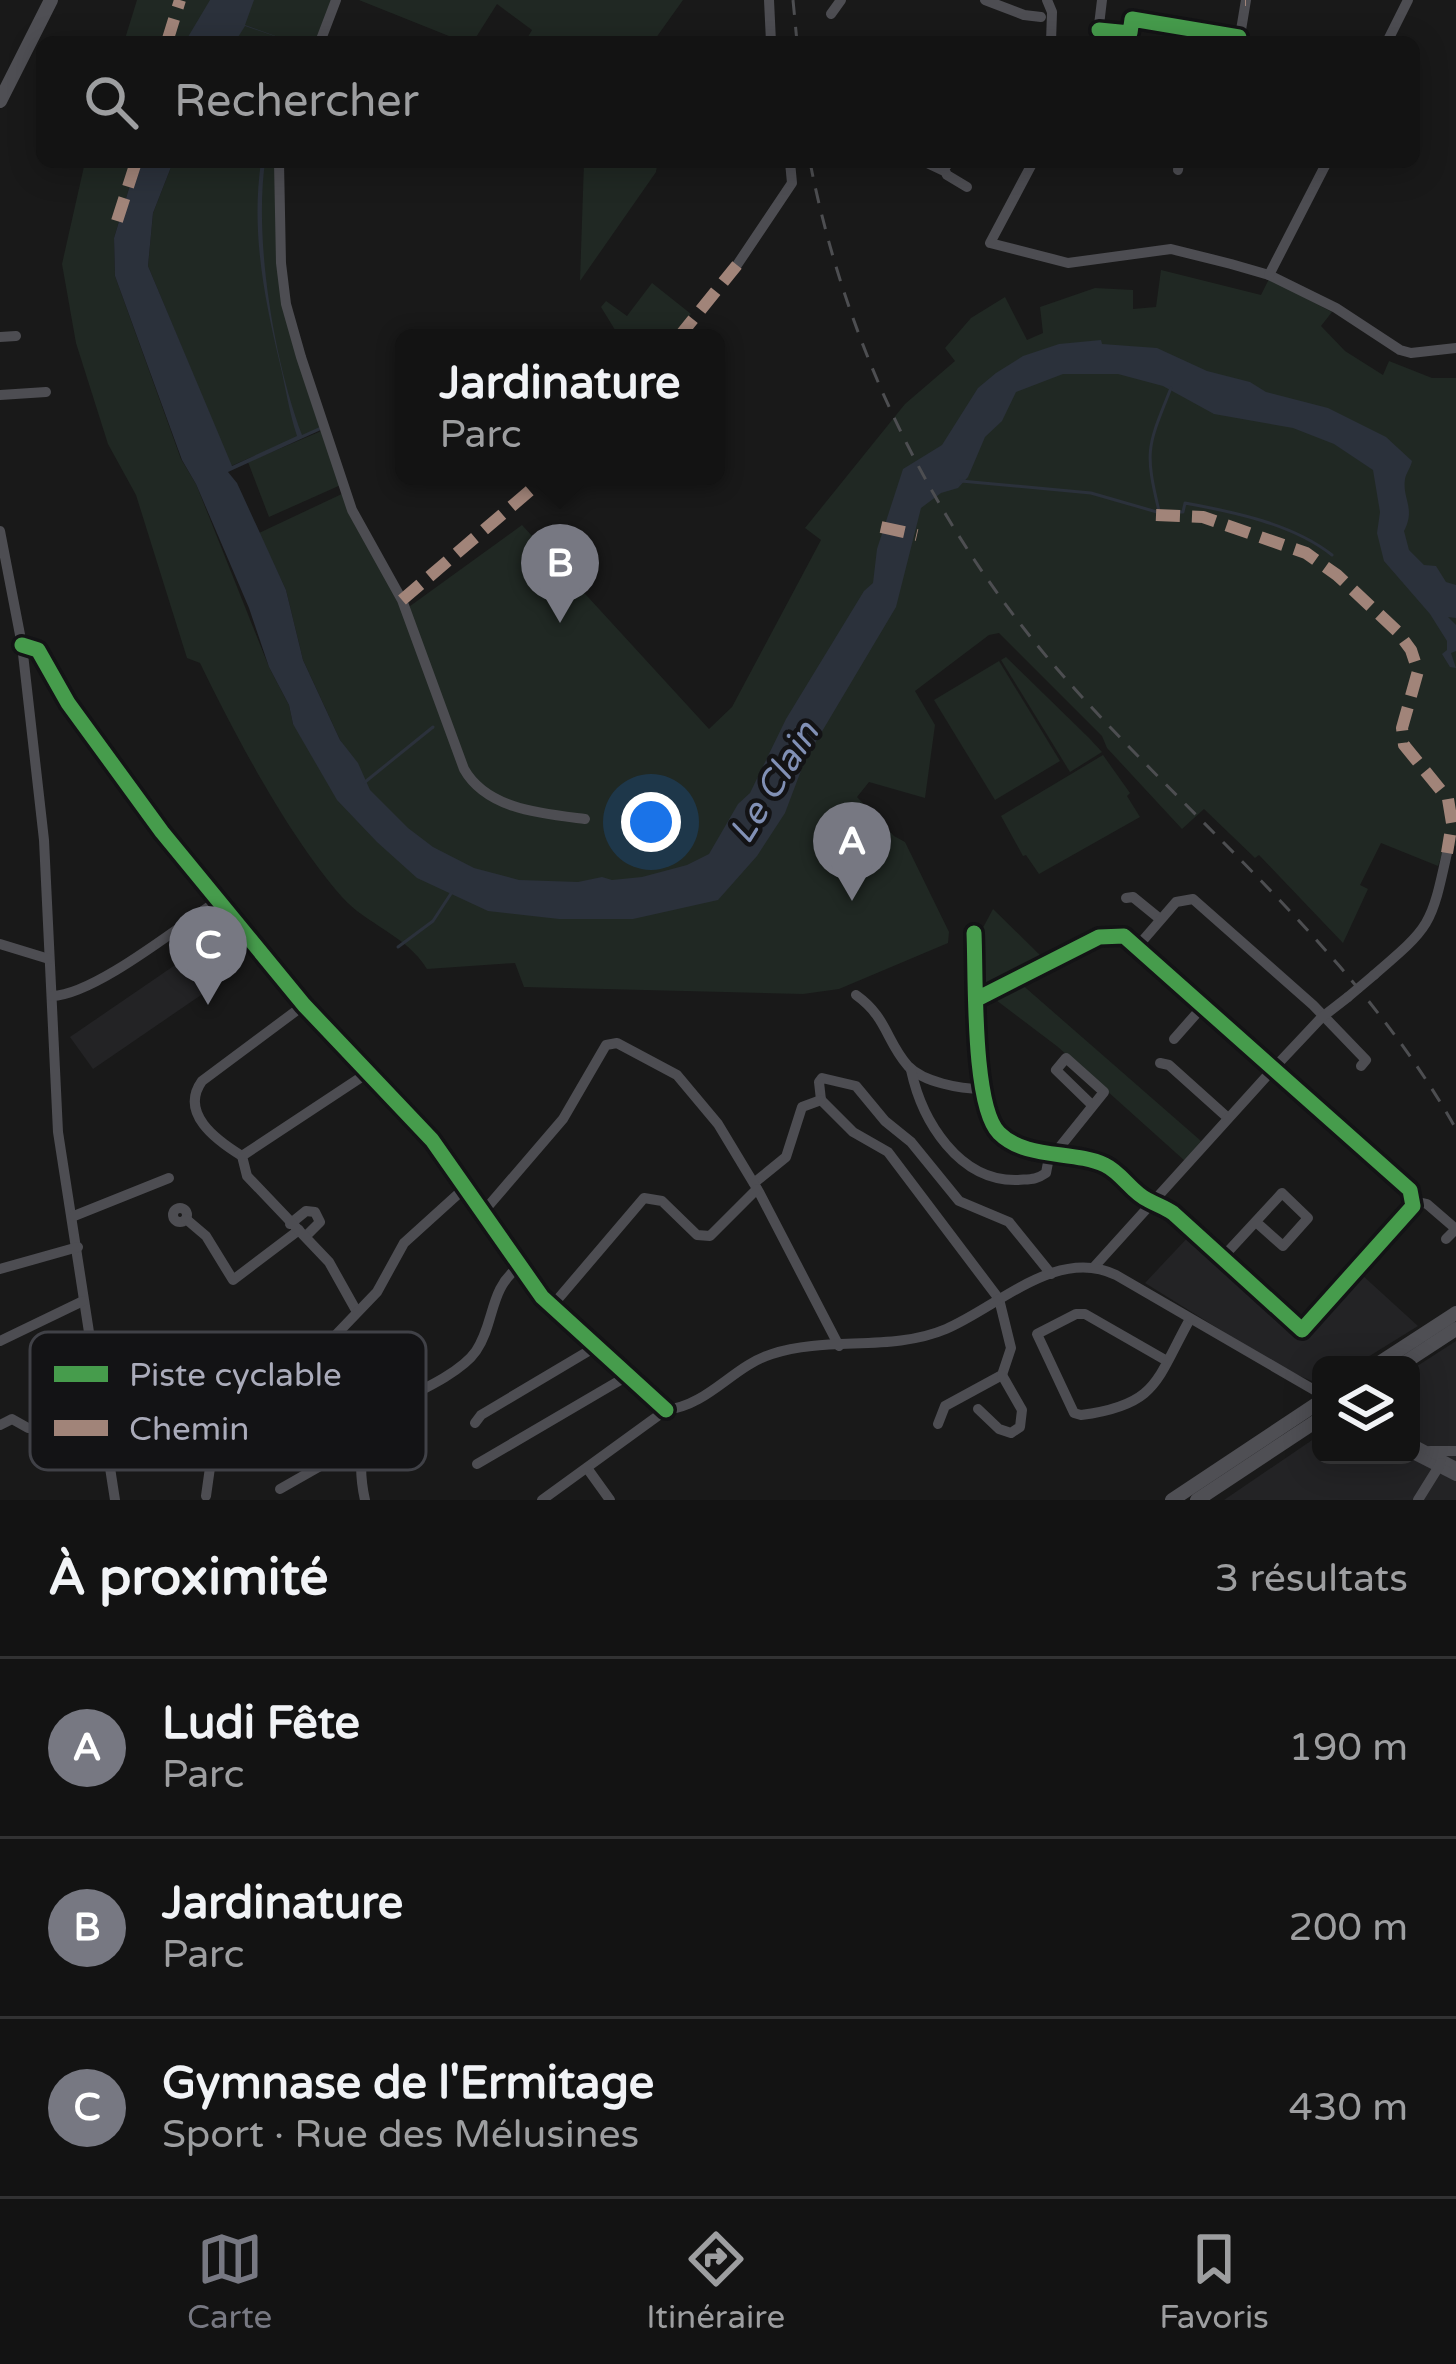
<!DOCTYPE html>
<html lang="fr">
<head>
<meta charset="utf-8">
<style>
  body { margin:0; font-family:"Varela Round",sans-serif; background:#1c1c1c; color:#f1f3f6 }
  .controls { position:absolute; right:36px; bottom:36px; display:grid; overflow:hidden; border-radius:18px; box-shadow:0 6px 30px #0003 }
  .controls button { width:108px; height:108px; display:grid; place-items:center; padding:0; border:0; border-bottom:3px solid #323233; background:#131313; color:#f1f3f6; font:60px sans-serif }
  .you { position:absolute; left:651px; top:822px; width:42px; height:42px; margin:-30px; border:9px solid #fff; border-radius:50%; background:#1a73e8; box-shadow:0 0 0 18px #1a73e833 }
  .badge { display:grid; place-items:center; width:78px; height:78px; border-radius:50%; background:#777882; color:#fff; font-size:39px; font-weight:700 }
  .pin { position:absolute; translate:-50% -99px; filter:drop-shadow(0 3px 6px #0008) }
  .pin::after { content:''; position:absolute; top:63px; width:42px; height:36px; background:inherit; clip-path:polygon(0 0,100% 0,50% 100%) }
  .popup { position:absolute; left:395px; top:329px; width:330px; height:156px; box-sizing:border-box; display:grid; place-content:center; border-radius:18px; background:#131313; filter:drop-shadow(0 3px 9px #0005); font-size:39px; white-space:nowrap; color:#9d9ea0 }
  .popup b { font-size:45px; color:#f1f3f6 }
  .popup::after { content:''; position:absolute; left:50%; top:100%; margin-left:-24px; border:24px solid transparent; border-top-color:#131313 }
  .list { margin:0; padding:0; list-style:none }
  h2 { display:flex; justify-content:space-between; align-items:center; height:156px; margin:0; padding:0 48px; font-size:51px }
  h2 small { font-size:39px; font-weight:400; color:#9d9ea0 }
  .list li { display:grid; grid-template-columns:78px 1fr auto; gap:36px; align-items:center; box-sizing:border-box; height:180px; padding:0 48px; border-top:3px solid #323233 }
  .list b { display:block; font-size:45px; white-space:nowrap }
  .list p { margin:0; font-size:39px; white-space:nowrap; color:#9d9ea0 }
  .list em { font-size:39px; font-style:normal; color:#9d9ea0 }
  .icon { flex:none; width:66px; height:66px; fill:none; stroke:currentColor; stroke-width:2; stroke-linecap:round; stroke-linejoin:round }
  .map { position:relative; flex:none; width:1456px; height:1500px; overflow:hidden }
  .search { position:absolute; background:#131313; box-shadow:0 6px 30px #0003; left:36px; right:36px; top:36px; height:132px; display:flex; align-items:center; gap:30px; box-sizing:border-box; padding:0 42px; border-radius:18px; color:#9d9ea0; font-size:45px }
  .sheet { height:696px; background:#131313 }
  nav { display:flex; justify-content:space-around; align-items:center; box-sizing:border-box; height:168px; border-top:3px solid #323233; background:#131313; font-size:33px; color:#9d9ea0 }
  nav a { display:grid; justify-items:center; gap:6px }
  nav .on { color:#777882 }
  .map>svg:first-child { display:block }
</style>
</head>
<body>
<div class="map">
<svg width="1456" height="1500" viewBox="0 0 1456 1500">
  <rect width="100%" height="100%" fill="#191919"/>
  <g fill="#232325">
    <polygon points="200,948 220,982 93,1069 70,1037"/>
    <polygon points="1191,1234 1302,1340 1361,1274 1418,1326 1355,1365 1321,1365 1321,1382 1317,1383 1285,1370 1145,1283"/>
    <polygon points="1456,1341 1456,1500 1224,1500 1321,1434 1321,1455 1411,1455 1411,1370"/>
  </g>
  <g fill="#202823">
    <polygon points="137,0 332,0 318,42 124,42"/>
    <polygon points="359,0 683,0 653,42 525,42 532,30 497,4 473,42 464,42"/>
    <path d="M 85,162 L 137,162 L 114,238 L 115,276 L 181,459 L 196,484 L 269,667 L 289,705 L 293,724 L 360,770 L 340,740 L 303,660 L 286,590 L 259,533 L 346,492 L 406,609 L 522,525 L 709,729 L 732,707 L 821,540 L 805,528 L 905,404 L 955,361 L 945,348 L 971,318 L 1005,297 L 1027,340 L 1043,333 L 1040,307 L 1095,288 L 1133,290 L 1133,309 L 1156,307 L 1161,270 L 1261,295 L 1269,279 L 1332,312 L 1321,326 L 1345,351 L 1383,375 L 1389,361 L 1432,378 L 1456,378 L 1456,846 L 1446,843 L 1438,866 L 1381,843 L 1360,885 L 1368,889 L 1343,943 L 1259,855 L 1255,858 L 1204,809 L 1182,829 L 1107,748 L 1102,736 L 999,633 L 989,635 L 915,691 L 935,725 L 925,798 L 869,782 L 857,797 L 894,836 L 905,842 L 949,932 L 948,943 L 839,989 L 803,994 L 524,987 L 515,963 L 427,969 C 406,935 367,925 342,897 C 288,835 236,737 200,663 L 187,658 L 136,495 L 108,444 L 76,343 L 62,264 Z"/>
    <polygon points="173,162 279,162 286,304 325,426 231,466 148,266 153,213"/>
    <polygon points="584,162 679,162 678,167 657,165 656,172 580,281"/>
    <polygon points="652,283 691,314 672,338 620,338 601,307 606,301 627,316"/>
    <polygon points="326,429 343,484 269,517 248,462"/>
    <polygon points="1006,657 1089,738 1102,752 1070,772 1001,660"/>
    <polygon points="999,661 1060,761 995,800 934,700"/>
    <polygon points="1103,755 1130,793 1127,796 1140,817 1039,874 1026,855 1023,856 1001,816"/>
    <polygon points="993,909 1044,959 980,993 978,937"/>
    <polygon points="1019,982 1201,1141 1185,1161 1058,1047 992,997"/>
  </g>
  <g fill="#2b313b">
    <polygon points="210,0 254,0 245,25 292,42 245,26 235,42 185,42"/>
    <path d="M 137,162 L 173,162 L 153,213 L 148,266 L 232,466 L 297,436 C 289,412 286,389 280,364 C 264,297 251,231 261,162 L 265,162 C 254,241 274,361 302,435 L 322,426 L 323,429 L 228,472 L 237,483 L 286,590 L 303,660 L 340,740 L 358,763 L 370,790 L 408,828 L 433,847 L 474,868 L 519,880 L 578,882 L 602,877 L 612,880 L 642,877 L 687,865 L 709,854 L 738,804 L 750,793 L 786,719 L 864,591 L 873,583 L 877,549 L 903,469 L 942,445 L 978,388 L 996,373 L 1023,356 L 1059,344 L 1101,340 L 1102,344 L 1157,348 L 1207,371 L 1250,382 L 1266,392 L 1328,408 L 1386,437 L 1412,461 C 1411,467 1406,473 1405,479 C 1402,499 1416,508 1404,531 L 1409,550 L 1424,565 L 1436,566 L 1446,582 L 1456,585 L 1456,618 L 1448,617 L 1456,625 L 1456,651 L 1451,653 L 1456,668 L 1450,667 L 1442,654 L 1447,650 L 1447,641 L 1430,614 L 1384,561 L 1377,533 L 1380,512 L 1373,470 L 1334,444 L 1293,428 L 1214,414 L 1163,386 L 1118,374 L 1063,374 L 1016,392 L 1002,421 L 985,437 L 968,477 L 958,488 L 941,493 L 921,508 L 896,607 L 805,760 L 785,813 L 757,856 L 718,900 L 633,919 L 559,919 L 488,911 L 417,878 L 377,842 L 337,800 L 293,724 L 289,705 L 269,667 L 249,608 L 196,484 L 182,460 L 115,276 L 114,238 Z"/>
  </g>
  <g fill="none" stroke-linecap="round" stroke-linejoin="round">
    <g stroke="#2b313b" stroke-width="3">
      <path d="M 961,481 L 1091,493 L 1157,512 L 1183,512 L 1185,503 C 1234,512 1293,524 1332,555"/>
      <path d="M 1159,511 C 1144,449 1148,446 1171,388"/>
      <polyline points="365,782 433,727"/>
      <polyline points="398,947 433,921 452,892"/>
    </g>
    <g stroke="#4d4d52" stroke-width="10">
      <polyline points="769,0 771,42"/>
      <polyline points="985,0 1024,15 1041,17"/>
      <polyline points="1047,0 1052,12 1051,42"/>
      <polyline points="831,14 841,0"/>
      <polyline points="320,42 336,0"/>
      <polyline points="1097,42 1102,0"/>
      <polyline points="1129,42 1130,33"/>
      <polyline points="1239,42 1246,0"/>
      <polyline points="1387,42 1408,0"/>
      <path d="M 279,162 L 281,263 L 286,304 L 301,357 L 352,510 L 402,600 L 464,769 C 487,810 544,814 585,819"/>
      <polyline points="925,162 942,170 950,162"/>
      <polyline points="1033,162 990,243 1068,263 1171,249 1231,264 1269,275 1336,308 1400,350 1411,353 1456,348"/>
      <polyline points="944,169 947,175 967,187"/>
      <polyline points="1178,170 1179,162"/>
      <polyline points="737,265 792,183 790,162"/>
      <polyline points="1269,275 1327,162"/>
      <polyline points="0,337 16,336"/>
      <polyline points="0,395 46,392"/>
      <polyline points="0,531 22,645 44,840 58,1132 115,1500"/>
      <polyline points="22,645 38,650 68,703 162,832 304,1005 432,1140 542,1297 666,1410"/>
      <polyline points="1126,898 1133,897 1160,919"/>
      <path d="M 974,933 C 976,976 972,1106 999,1133 C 1026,1160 1073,1150 1105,1165 C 1122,1173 1132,1193 1148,1200 C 1157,1205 1164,1207 1173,1213 L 1302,1330 L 1413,1206 L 1410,1190 L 1124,936 L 1099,937 L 977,999"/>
      <polyline points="0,944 49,959"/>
      <polyline points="1138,946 1176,902 1193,899 1313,1005 1366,1060 1361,1066"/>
      <path d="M 1374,975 C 1431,926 1431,926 1447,853"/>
      <path d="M 856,995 C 887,1017 886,1041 908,1066 C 923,1082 960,1089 982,1089"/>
      <path d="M 52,996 C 94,995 178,927 216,902"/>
      <polyline points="1174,1039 1204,1005"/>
      <polyline points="1160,1063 1169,1065 1228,1118"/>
      <path d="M 911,1070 C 922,1121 959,1182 1018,1180 C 1030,1179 1036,1180 1046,1173 L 1050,1152"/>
      <polyline points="821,1100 853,1132 888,1152 999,1299 1011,1348 1002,1375 945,1406 938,1424"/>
      <polyline points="821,1100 819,1082 822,1078 856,1086 885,1121 911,1142 959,1201 1009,1222 1051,1274"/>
      <polyline points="1055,1153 1104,1092 1066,1058 1056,1070 1092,1105"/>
      <path d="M 242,1156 C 216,1140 179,1113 202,1081 L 304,1005"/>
      <polyline points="754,1183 786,1157 802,1107 821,1100"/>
      <polyline points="1414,1201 1427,1204 1456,1229 1446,1239"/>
      <circle cx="180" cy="1215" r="7"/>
      <polyline points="484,1211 563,1119 606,1045 617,1043 677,1075 718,1124 759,1192 839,1346"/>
      <polyline points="74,1216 169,1178"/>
      <polyline points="186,1219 206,1236 233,1280 299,1230"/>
      <polyline points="290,1224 306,1211 315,1212 320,1222 306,1236"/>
      <polyline points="1222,1258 1282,1193 1308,1218 1283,1246 1256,1222"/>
      <polyline points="1094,1267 1274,1068 1321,1018 1348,997"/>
      <polyline points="0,1269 78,1247"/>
      <polyline points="552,1306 644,1198 662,1201 697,1235 710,1236 757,1189"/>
      <polyline points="357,1312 329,1262 247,1176 242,1156 366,1074"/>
      <polyline points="0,1341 83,1301"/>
      <path d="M 1167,1361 L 1085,1314 L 1076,1314 L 1037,1334 L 1074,1413 L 1081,1415 C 1158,1405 1156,1380 1190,1319"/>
      <polyline points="978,1409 999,1429 1011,1433 1020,1427 1022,1410 1002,1375"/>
      <path d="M 666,1410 C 709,1405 733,1366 772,1354 C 827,1336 892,1352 946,1329 C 998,1307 1057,1246 1116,1275 L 1321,1394"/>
      <polyline points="475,1423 481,1415 597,1346"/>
      <polyline points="0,1425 12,1419 28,1428 38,1428 98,1404"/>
      <polyline points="1411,1443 1456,1467"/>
      <polyline points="167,1447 169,1406 182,1398"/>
      <polyline points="1430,1451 1456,1451"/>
      <polyline points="1411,1453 1456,1476"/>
      <polyline points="477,1464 629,1375"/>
      <polyline points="112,1466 131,1463 174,1445 214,1439 257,1417 377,1292 404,1243 467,1186"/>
      <polyline points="587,1468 610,1500"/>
      <polyline points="280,1489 331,1460 360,1466"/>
      <polyline points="206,1496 214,1439"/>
      <path d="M 365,1500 C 358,1469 359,1439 378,1412 C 405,1397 459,1376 476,1351 C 495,1323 489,1288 519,1267"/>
      <polyline points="542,1500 666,1410"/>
      <polyline points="1418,1500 1441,1463"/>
    </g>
    <g stroke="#4f4f54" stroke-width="14">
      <polyline points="0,101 51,0"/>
      <polyline points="1376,1365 1456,1313"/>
      <polyline points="1401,1365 1456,1329"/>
      <polyline points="1172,1500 1321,1401"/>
      <polyline points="1197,1500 1321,1418"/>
    </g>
    <g stroke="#4d4e51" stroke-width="3" stroke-dasharray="15 12" stroke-linecap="butt">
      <polyline points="793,0 797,42"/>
      <path d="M 810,162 C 849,361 945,549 1083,698 C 1212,839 1361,960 1456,1129"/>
    </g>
    <polyline stroke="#4d4d52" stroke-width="10" points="1348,997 1374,975"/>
    <g stroke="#a18479" stroke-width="12" stroke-dasharray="24 12" stroke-linecap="butt">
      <polyline points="1245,0 1246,0"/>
      <polyline points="167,42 180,0"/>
      <polyline points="117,221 136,162"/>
      <polyline points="678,338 737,265"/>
      <polyline points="1156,515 1203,517 1306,553 1337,575 1397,631 1411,650 1418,671 1402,728 1404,745 1448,799 1452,823 1447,853"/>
      <polyline points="881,527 917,535"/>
      <polyline points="402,600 547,476"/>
    </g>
    <g stroke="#131315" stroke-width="22">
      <g id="cycleway">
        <polyline points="1099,30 1130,33 1132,19 1239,37"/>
        <polyline points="22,645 38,650 68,703 162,832 304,1005 432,1140 542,1297 666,1410"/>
        <path d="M 974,933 C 976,976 972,1106 999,1133 C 1026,1160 1073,1150 1105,1165 C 1122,1173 1132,1193 1148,1200 C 1157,1205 1164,1207 1173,1213 L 1302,1330 L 1413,1206 L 1410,1190 L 1124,936 L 1099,937 L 977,999"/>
      </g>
    </g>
    <use href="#cycleway" stroke="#469c4c" stroke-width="15"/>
  </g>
  <g text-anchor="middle" stroke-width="9" stroke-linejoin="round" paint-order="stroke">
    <g font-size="36" font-style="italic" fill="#8190b5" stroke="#131315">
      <text transform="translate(773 782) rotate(-58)" y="13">Le Clain</text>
    </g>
  </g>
  <rect x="30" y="1332" width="396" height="138" rx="18" fill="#131315" stroke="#404147" stroke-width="3"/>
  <rect x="54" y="1366" width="54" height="16" fill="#469c4c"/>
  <rect x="54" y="1420" width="54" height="16" fill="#a18479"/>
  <g font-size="33" fill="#aaabba">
    <text x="129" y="1386">Piste cyclable</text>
    <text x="129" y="1440">Chemin</text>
  </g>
</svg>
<div class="controls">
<button><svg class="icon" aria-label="layers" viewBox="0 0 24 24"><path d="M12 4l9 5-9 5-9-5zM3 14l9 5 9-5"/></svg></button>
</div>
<div class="you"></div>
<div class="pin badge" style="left:852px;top:901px">A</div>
<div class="pin badge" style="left:560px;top:623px">B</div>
<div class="popup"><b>Jardinature</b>Parc</div>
<div class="pin badge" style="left:208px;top:1005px">C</div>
<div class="search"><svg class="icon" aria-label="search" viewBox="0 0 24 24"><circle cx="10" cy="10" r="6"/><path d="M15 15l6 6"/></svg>Rechercher</div>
</div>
<section class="sheet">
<h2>À proximité<small>3 résultats</small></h2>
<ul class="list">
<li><span class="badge">A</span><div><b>Ludi Fête</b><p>Parc</p></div><em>190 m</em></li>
<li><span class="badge">B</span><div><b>Jardinature</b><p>Parc</p></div><em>200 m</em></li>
<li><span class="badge">C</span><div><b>Gymnase de l'Ermitage</b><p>Sport · Rue des Mélusines</p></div><em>430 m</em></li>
</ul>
</section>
<nav>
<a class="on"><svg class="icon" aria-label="map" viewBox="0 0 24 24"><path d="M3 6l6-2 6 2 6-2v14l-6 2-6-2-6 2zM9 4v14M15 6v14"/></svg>Carte</a>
<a><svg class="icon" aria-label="directions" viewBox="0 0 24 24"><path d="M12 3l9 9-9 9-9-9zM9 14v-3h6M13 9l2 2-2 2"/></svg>Itinéraire</a>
<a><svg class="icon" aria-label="saved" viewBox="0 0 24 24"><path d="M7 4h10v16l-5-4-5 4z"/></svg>Favoris</a>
</nav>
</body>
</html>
